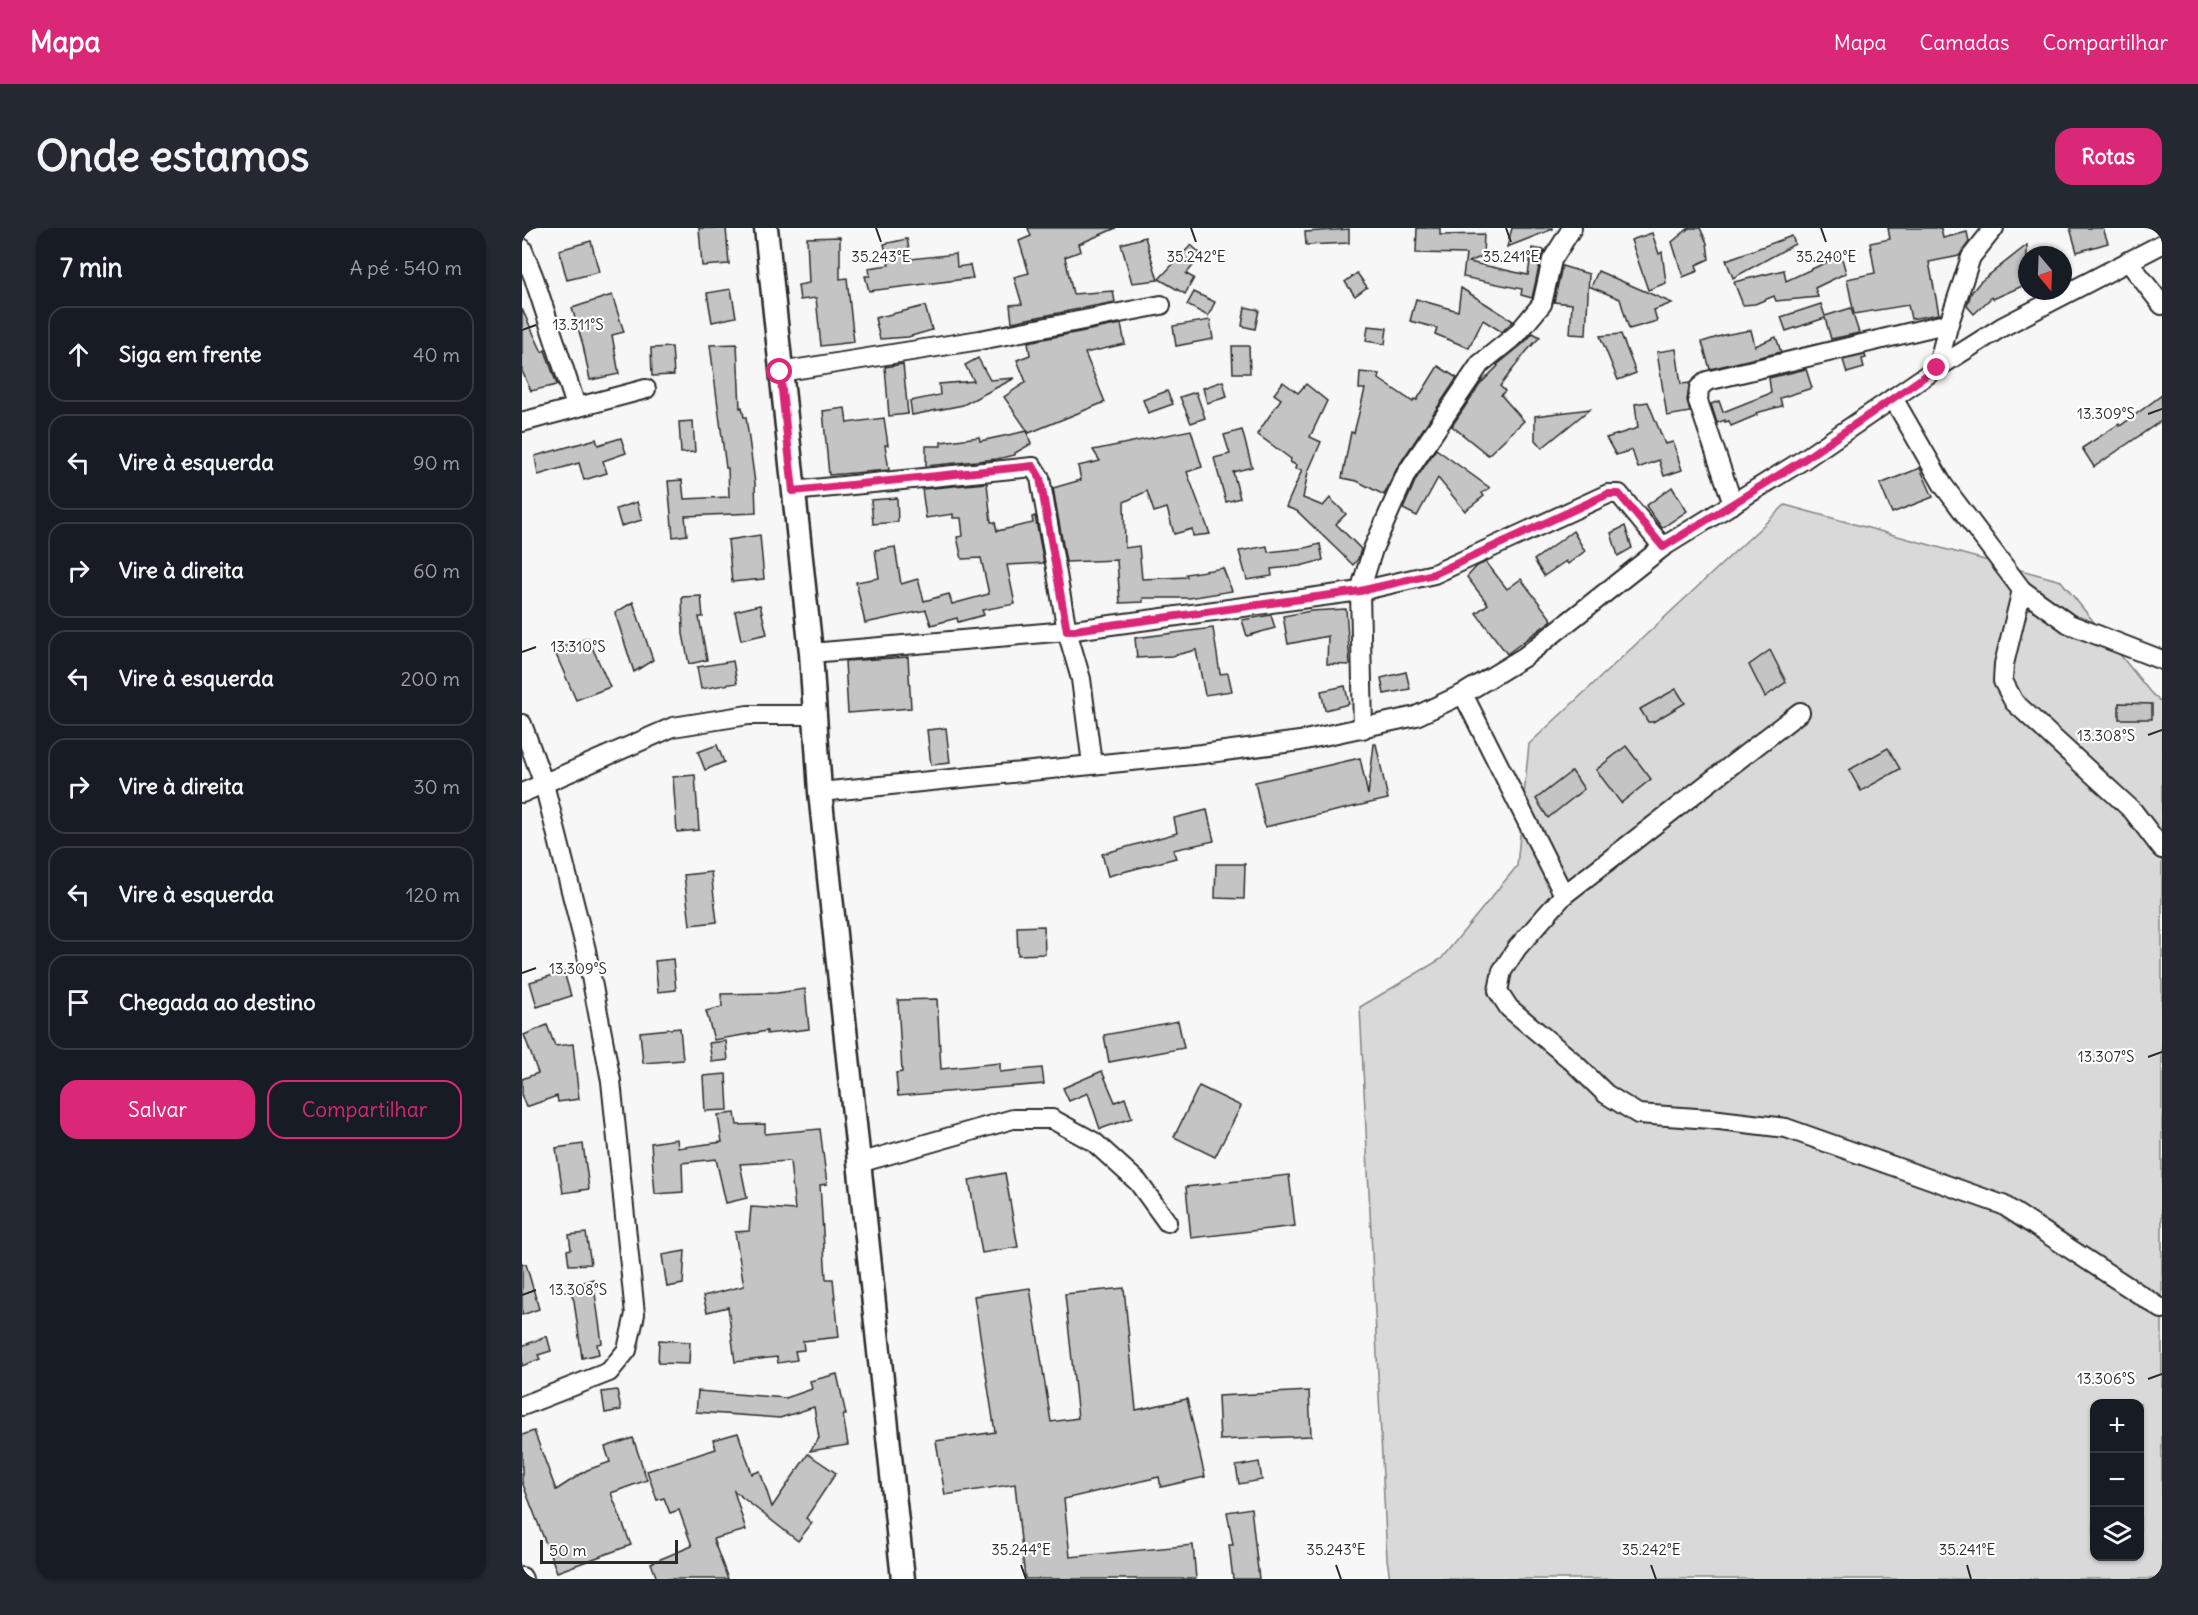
<!DOCTYPE html>
<html lang="pt">
<head>
<meta charset="utf-8">
<style>
  body { margin:0; font-family:Delius,sans-serif; background:#242831; color:#f1f3f6 }
  .controls { position:absolute; right:18px; bottom:18px; display:grid; overflow:hidden; border-radius:12px; box-shadow:0 2px 4px #0004 }
  .controls button { width:54px; height:54px; display:grid; place-items:center; padding:0; border:0; border-bottom:2px solid #363941; background:#171b24; color:#f1f3f6; font:30px sans-serif }
  .compass { position:absolute; left:1496px; top:18px; width:54px; height:54px; border-radius:50%; background:#171b24; box-shadow:0 2px 4px #0004; rotate:161deg }
  .scale { position:absolute; left:18px; bottom:15px; width:138px; box-sizing:border-box; padding-left:6px; border:3px solid #2b2b2b; border-top:0; font-size:16px; line-height:21px; white-space:nowrap; color:#2b2b2b; -webkit-text-stroke:4px #fff; paint-order:stroke }
  .stop { position:absolute; width:18px; height:18px; margin:-14px; border:4px solid #db2777; border-radius:50%; background:#fff }
  .stop.end { background:#db2777; border-color:#fff; box-shadow:0 2px 6px #0008 }
  .list { margin:0; padding:0; list-style:none }
  h2 { display:flex; justify-content:space-between; align-items:center; height:78px; margin:0; padding:0 24px; font-size:26px }
  h2 small { font-size:20px; font-weight:400; color:#9ea1a6 }
  .list li { display:grid; grid-template-columns:39px 1fr auto; gap:18px; align-items:center; box-sizing:border-box; height:96px; margin:0 12px 12px; padding:0 12px; border:2px solid #363941; border-radius:18px }
  .list b { display:block; font-size:22px; white-space:nowrap }
  .list em { font-size:20px; font-style:normal; color:#9ea1a6 }
  .actions { display:flex; gap:12px; padding:18px 24px }
  .actions a { flex:1; padding:14px 0; border:2px solid #db2777; border-radius:18px; text-align:center; font-size:21px; color:#db2777 }
  .actions .main { background:#db2777; color:#fff }
  .icon { flex:none; width:33px; height:33px; fill:none; stroke:currentColor; stroke-width:2; stroke-linecap:round; stroke-linejoin:round }
  .map { position:relative; flex:none; width:1640px; height:1351px; overflow:hidden; border-radius:18px }
  header { display:flex; align-items:center; gap:36px; box-sizing:border-box; height:84px; padding:0 30px; background:#db2777; color:#fff }
  header strong { font-size:28px }
  nav { display:flex; gap:33px; margin-inline-start:auto; font-size:21px }
  .intro { display:flex; align-items:center; justify-content:space-between; box-sizing:border-box; height:144px; padding:0 36px }
  h1 { margin:0; font-size:42px }
  .button { padding:15px 27px; border-radius:18px; background:#db2777; color:#fff; font-size:21px; font-weight:700 }
  main { display:flex; gap:36px; padding:0 36px }
  aside { flex:1; background:#171b24; border-radius:18px; box-shadow:0 2px 4px #0004 }
  .map>svg:first-child { display:block }
</style>
</head>
<body>
<header>
<strong>Mapa</strong>
<nav><a>Mapa</a><a>Camadas</a><a>Compartilhar</a></nav>
</header>
<div class="intro"><h1>Onde estamos</h1><a class="button">Rotas</a></div>
<main>
<aside>
<h2>7 min<small>A pé · 540 m</small></h2>
<ul class="list">
<li><svg class="icon" aria-label="ahead" viewBox="0 0 24 24"><path d="M12 20V5M6 11l6-6 6 6"/></svg><div><b>Siga em frente</b></div><em>40 m</em></li>
<li><svg class="icon" aria-label="left" viewBox="0 0 24 24"><path d="M17 20v-9H6M10 6l-5 5 5 5"/></svg><div><b>Vire à esquerda</b></div><em>90 m</em></li>
<li><svg class="icon" aria-label="right" viewBox="0 0 24 24"><path d="M7 20v-9h11M14 6l5 5-5 5"/></svg><div><b>Vire à direita</b></div><em>60 m</em></li>
<li><svg class="icon" aria-label="left" viewBox="0 0 24 24"><path d="M17 20v-9H6M10 6l-5 5 5 5"/></svg><div><b>Vire à esquerda</b></div><em>200 m</em></li>
<li><svg class="icon" aria-label="right" viewBox="0 0 24 24"><path d="M7 20v-9h11M14 6l5 5-5 5"/></svg><div><b>Vire à direita</b></div><em>30 m</em></li>
<li><svg class="icon" aria-label="left" viewBox="0 0 24 24"><path d="M17 20v-9H6M10 6l-5 5 5 5"/></svg><div><b>Vire à esquerda</b></div><em>120 m</em></li>
<li><svg class="icon" aria-label="arrive" viewBox="0 0 24 24"><path d="M6 21V4h12l-3 4 3 4H6"/></svg><div><b>Chegada ao destino</b></div></li>
</ul>
<div class="actions"><a class="main">Salvar</a><a>Compartilhar</a></div>
</aside>
<div class="map">
<svg width="1640" height="1351" viewBox="0 0 1640 1351">
  <rect width="100%" height="100%" fill="#f7f7f7"/>
  <filter id="ink" filterUnits="userSpaceOnUse"><feTurbulence type="fractalNoise" baseFrequency=".0167" numOctaves="2"/><feDisplacementMap in="SourceGraphic" scale="12" xChannelSelector="R" yChannelSelector="G"/><feConvolveMatrix kernelMatrix="1 2 1 2 8 2 1 2 1" color-interpolation-filters="sRGB"/></filter>
  <g filter="url(#ink)">
    <path fill="#d9d9d9" stroke="#828282" stroke-width="1.5" fill-rule="evenodd" d="M 1263,277 L 1539,353 L 1628,464 L 1640,475 L 1640,1351 L 868,1351 L 865,1331 L 838,779 L 919,731 L 995,638 L 1007,516 ZM 1572,1176 L 1618,1176 L 1618,1328 L 1572,1328 Z"/>
    <g fill="#c4c4c4" stroke="#2b2b2b" stroke-width="1.5">
      <polygon points="177,0 204,0 207,36 180,38"/>
      <polygon points="506,0 594,0 557,16 559,23 543,29 551,66 591,63 593,74 490,94 488,77 500,76 492,49 507,45 497,13 509,8"/>
      <polygon points="895,0 918,0 918,7 962,6 961,28 947,34 1006,47 1010,20 1023,22 1019,30 1010,70 999,67 1000,61 941,49 944,26 894,25"/>
      <polygon points="990,0 1031,0 1031,1 985,19"/>
      <polygon points="1167,0 1178,0 1185,15 1187,31 1174,37 1176,43 1161,49 1150,14"/>
      <polygon points="1366,0 1419,0 1421,10 1445,4 1447,14 1437,28 1407,34 1417,86 1389,91 1386,77 1332,86 1325,51 1353,45 1348,15 1368,11"/>
      <polygon points="1548,0 1581,0 1586,15 1555,24"/>
      <polygon points="827,1 827,15 784,17 783,4"/>
      <polygon points="1130,5 1137,26 1140,24 1144,55 1126,62 1109,12"/>
      <polygon points="1270,8 1273,16 1211,50 1204,32"/>
      <polygon points="318,9 318,51 325,50 332,114 299,118 294,70 278,72 276,57 287,55 285,10"/>
      <polygon points="623,9 636,52 610,55 599,16"/>
      <polygon points="385,11 389,31 434,26 435,39 448,37 451,50 347,63 343,48 348,48 347,40 367,37 362,16"/>
      <polygon points="69,13 77,44 45,52 37,22"/>
      <polygon points="669,17 680,27 664,46 672,50 663,66 637,51"/>
      <polygon points="1505,17 1505,56 1471,71 1470,69 1452,86 1445,78 1449,65 1458,54"/>
      <polygon points="1319,27 1324,45 1293,60 1296,69 1254,73 1252,68 1233,76 1221,77 1212,54 1262,42 1264,53 1305,34 1304,31"/>
      <polygon points="1040,38 1067,46 1064,107 1048,106 1050,76 1032,74"/>
      <polygon points="1076,43 1150,75 1132,82 1135,93 1107,101 1098,71 1069,59"/>
      <polygon points="835,45 845,59 833,68 823,54"/>
      <polygon points="939,60 991,93 980,104 961,92 947,120 913,106 915,100 888,93 894,71 936,83"/>
      <polygon points="209,61 214,89 190,94 185,65"/>
      <polygon points="672,64 693,74 686,88 665,77"/>
      <polygon points="90,67 102,104 90,107 97,146 68,152 61,117 50,80"/>
      <polygon points="1299,76 1303,88 1329,80 1337,105 1309,111 1303,90 1264,103 1259,89"/>
      <polygon points="403,78 410,102 386,109 358,111 353,90"/>
      <polygon points="723,79 737,82 733,101 720,98"/>
      <polygon points="0,81 20,124 23,122 35,157 9,163 0,143"/>
      <polygon points="688,92 691,111 654,118 651,98"/>
      <polygon points="599,96 603,116 563,125 583,174 507,205 482,169 504,154 495,132 508,127 506,114"/>
      <polygon points="846,98 865,100 863,116 844,113"/>
      <polygon points="1229,102 1233,118 1254,109 1259,124 1188,141 1180,114 1202,107"/>
      <polygon points="1011,105 1018,109 1004,124 978,158 983,163 979,167 1002,193 966,227 930,198 958,156 976,138 975,137 1002,115"/>
      <polygon points="1099,106 1114,145 1096,152 1078,108"/>
      <polygon points="215,116 218,180 220,179 222,189 224,189 233,255 234,285 163,288 165,307 151,309 146,253 160,252 162,271 207,269 206,240 204,240 188,117"/>
      <polygon points="710,118 727,118 728,145 711,145"/>
      <polygon points="150,119 152,147 130,148 129,120"/>
      <polygon points="1154,121 1159,156 1168,155 1165,172 1168,184 1145,188 1135,124"/>
      <polygon points="1343,127 1344,130 1340,131 1342,140 1325,145 1321,132"/>
      <polygon points="456,130 468,152 493,150 441,177 390,187 388,173 418,167 417,156 452,153 443,137"/>
      <polygon points="381,136 386,186 367,188 363,139"/>
      <polygon points="916,138 935,150 875,240 862,267 835,253 820,250 829,204 832,205 843,161 837,161 838,144 858,146 857,151 891,174 892,171 895,172"/>
      <polygon points="1284,141 1290,160 1258,170 1260,178 1234,185 1235,187 1209,198 1207,193 1203,194 1203,192 1195,195 1189,176 1197,173 1201,184 1249,165 1247,150"/>
      <polygon points="701,153 705,169 685,175 681,160"/>
      <polygon points="761,154 776,165 784,156 805,173 788,209 799,214 786,244 781,270 801,278 808,270 824,286 814,296 839,321 836,331 831,337 775,283 764,279 780,242 773,241 774,237 768,234 769,231 735,206 759,171 752,166"/>
      <polygon points="645,163 651,176 626,185 621,172"/>
      <polygon points="674,164 683,190 669,195 658,169"/>
      <polygon points="1640,167 1640,192 1572,239 1560,220 1597,196 1598,198"/>
      <polygon points="1126,174 1143,216 1151,214 1160,242 1142,248 1137,232 1116,240 1110,222 1094,227 1084,210 1116,200 1113,176"/>
      <polygon points="323,180 325,195 362,190 366,217 363,217 367,242 307,247 301,183"/>
      <polygon points="1068,181 1020,220 1013,212 1013,188"/>
      <polygon points="171,193 173,224 159,225 157,194"/>
      <polygon points="669,202 680,239 665,244 688,306 671,308 670,301 652,306 645,280 632,284 625,263 602,274 603,320 617,318 620,351 665,349 664,346 701,340 710,363 667,370 621,370 621,374 598,375 595,332 544,334 531,260 559,252 556,238 578,233 571,222"/>
      <polygon points="720,202 730,239 711,244 718,270 704,274 692,230 708,226 702,207"/>
      <polygon points="505,203 509,216 493,225 493,227 475,231 404,238 404,218 419,218 419,214 457,209 458,213"/>
      <polygon points="99,210 104,225 81,233 85,245 62,252 57,235 16,247 13,228 74,211 76,217"/>
      <polygon points="914,221 968,260 960,265 962,268 943,283 916,250 895,288 881,281 894,251"/>
      <polygon points="1398,240 1411,269 1370,285 1358,256"/>
      <polygon points="465,255 469,294 473,294 475,303 511,295 510,289 513,288 522,335 485,337 493,376 460,382 462,387 436,394 435,390 409,397 404,382 343,395 334,354 357,350 353,322 373,319 379,356 396,351 402,373 427,366 430,376 467,366 459,330 440,331 435,309 441,308 439,290 431,290 431,286 404,290 400,261"/>
      <polygon points="1150,259 1165,283 1140,300 1124,278"/>
      <polygon points="375,270 376,294 351,296 349,272"/>
      <polygon points="115,274 120,292 99,298 94,281"/>
      <polygon points="1103,298 1110,320 1096,328 1089,305"/>
      <polygon points="1051,303 1063,323 1046,336 1044,333 1022,348 1012,332"/>
      <polygon points="238,307 242,351 210,354 206,312"/>
      <polygon points="798,316 801,332 778,338 749,341 750,348 725,352 717,323 745,318 746,324 783,320"/>
      <polygon points="964,334 985,361 999,351 1030,392 985,426 954,385 966,376 945,349 955,338"/>
      <polygon points="179,368 181,389 177,389 185,432 167,436 161,406 160,369"/>
      <polygon points="111,374 131,432 112,444 93,385"/>
      <polygon points="238,377 245,406 219,412 213,383"/>
      <polygon points="824,381 828,437 805,436 806,408 766,416 761,388 789,383"/>
      <polygon points="749,387 753,400 725,408 720,392"/>
      <polygon points="691,400 698,446 706,445 710,463 683,467 674,422 650,428 615,430 613,410"/>
      <polygon points="66,410 88,459 54,472 32,422"/>
      <polygon points="1248,422 1264,454 1243,469 1227,437"/>
      <polygon points="386,429 389,480 326,485 323,433"/>
      <polygon points="211,433 215,455 179,461 175,439"/>
      <polygon points="884,444 888,461 862,466 859,450"/>
      <polygon points="823,458 827,476 803,482 799,463"/>
      <polygon points="1154,461 1163,475 1131,494 1126,494 1118,481"/>
      <polygon points="1597,475 1630,476 1630,491 1597,491"/>
      <polygon points="424,500 428,535 409,537 405,502"/>
      <polygon points="852,516 854,516 866,571 743,599 733,554 838,530 846,567"/>
      <polygon points="195,517 202,534 183,542 176,524"/>
      <polygon points="1104,518 1129,551 1099,575 1074,542"/>
      <polygon points="1366,520 1378,541 1339,563 1327,542"/>
      <polygon points="1050,543 1062,561 1026,590 1014,571"/>
      <polygon points="173,547 177,602 155,604 151,549"/>
      <polygon points="685,582 692,613 651,622 654,630 586,648 580,626 655,605 652,590"/>
      <polygon points="694,636 723,636 722,671 693,670"/>
      <polygon points="189,644 195,694 168,697 162,647"/>
      <polygon points="522,698 523,726 496,727 495,699"/>
      <polygon points="151,731 154,762 136,764 133,733"/>
      <polygon points="42,744 49,768 15,779 8,754"/>
      <polygon points="283,761 287,801 245,806 245,803 192,812 184,783 200,779 199,766 255,765"/>
      <polygon points="415,771 419,841 478,835 478,844 520,840 522,856 376,868 374,845 380,844 376,772"/>
      <polygon points="656,793 662,820 587,834 582,807"/>
      <polygon points="25,797 33,818 51,816 57,871 36,874 35,868 4,879 0,869 0,851 16,845 2,807"/>
      <polygon points="158,800 161,832 121,835 118,804"/>
      <polygon points="204,813 206,832 190,834 187,815"/>
      <polygon points="580,843 593,874 603,870 610,890 578,901 566,865 547,873 541,860"/>
      <polygon points="204,846 206,882 183,883 181,848"/>
      <polygon points="677,858 719,878 693,929 652,909"/>
      <polygon points="213,885 215,897 243,896 243,906 298,901 305,956 298,957 304,1051 311,1051 317,1109 281,1113 282,1122 273,1123 275,1132 256,1135 255,1129 213,1134 206,1079 185,1084 181,1068 222,1058 213,1004 227,1003 229,979 273,982 268,933 218,936 225,970 204,975 194,931 160,935 161,964 133,966 129,915 155,911 156,920 200,914 196,887"/>
      <polygon points="61,916 67,961 41,965 34,920"/>
      <polygon points="483,945 496,1019 460,1025 447,952"/>
      <polygon points="767,947 773,998 669,1010 664,959"/>
      <polygon points="64,1005 69,1036 47,1037 45,1022 49,1021 47,1007"/>
      <polygon points="163,1023 161,1056 145,1059 140,1027"/>
      <polygon points="0,1036 4,1036 17,1081 0,1087"/>
      <polygon points="71,1051 80,1115 75,1116 77,1126 60,1130 52,1073 47,1059"/>
      <polygon points="508,1060 529,1194 556,1190 543,1066 602,1060 614,1182 665,1171 683,1249 639,1259 637,1249 542,1271 548,1329 671,1317 674,1351 503,1351 493,1256 423,1267 414,1213 473,1204 452,1068"/>
      <polygon points="25,1108 29,1123 16,1127 18,1131 0,1138 0,1118"/>
      <polygon points="137,1112 168,1114 167,1136 136,1135"/>
      <polygon points="315,1146 324,1187 321,1187 326,1217 288,1223 297,1210 292,1179 258,1190 174,1184 176,1163 264,1170 290,1161 288,1153"/>
      <polygon points="95,1162 99,1182 83,1185 80,1164"/>
      <polygon points="787,1163 789,1208 698,1212 696,1168"/>
      <polygon points="12,1203 34,1262 65,1242 88,1234 83,1219 111,1210 125,1252 89,1265 109,1317 35,1344 0,1254 0,1207"/>
      <polygon points="216,1205 230,1246 238,1243 250,1279 286,1226 314,1245 284,1290 290,1295 276,1313 212,1263 224,1302 191,1311 206,1351 135,1351 129,1335 170,1318 157,1282 148,1285 142,1270 135,1272 125,1243 194,1221 191,1212"/>
      <polygon points="737,1234 740,1252 717,1256 714,1238"/>
      <polygon points="729,1280 737,1351 711,1351 707,1317 711,1317 705,1284"/>
    </g>
    <g fill="none" stroke-linecap="round" stroke-linejoin="round">
      <g stroke="#2b2b2b" stroke-width="22">
        <g id="minor">
          <polyline points="0,20 12,50 54,178"/>
          <polyline points="1606,33 1640,77"/>
          <polyline points="1415,140 1427,95 1449,29 1472,0"/>
          <polyline points="258,144 458,112 639,77"/>
          <polyline points="1371,170 1421,257 1500,362 1547,396 1640,432"/>
          <polyline points="0,194 124,161"/>
          <polyline points="271,263 511,239 518,250 545,403 559,451 570,536"/>
          <polyline points="1211,276 1176,173 1177,160 1185,153 1427,95"/>
          <polyline points="1500,362 1482,436 1481,453 1492,474 1611,583 1640,621"/>
          <polyline points="289,425 545,403 838,363 912,346 1086,266 1097,266 1141,319"/>
          <polyline points="941,466 1042,667"/>
          <polyline points="1278,484 1042,667 995,720 980,743 976,763 987,780 1049,832 1084,866 1116,886 1189,891 1264,900 1481,977 1640,1081"/>
          <polyline points="0,496 22,556 64,722 89,853 113,1086 105,1122 87,1144 0,1178"/>
          <polyline points="841,501 838,363 851,321 884,246 958,136 995,106 1020,76 1030,32 1050,0"/>
          <polyline points="298,564 680,526 778,513 894,488 941,466 1002,429 1141,319 1281,232 1415,140 1480,99 1640,16"/>
          <polyline points="0,565 151,499 226,487 293,487"/>
          <polyline points="337,935 491,891 530,891 572,914 616,954 645,994"/>
          <polyline points="0,1349 1,1351"/>
        </g>
      </g>
      <g stroke="#2b2b2b" stroke-width="27">
        <polyline id="major" points="244,0 289,425 298,564 381,1351"/>
      </g>
      <use href="#minor" stroke="#fff" stroke-width="18"/>
      <use href="#major" stroke="#fff" stroke-width="22"/>
    </g>
  </g>
  <g fill="none" stroke-linecap="round" stroke-linejoin="round" filter="url(#ink)">
    <polyline stroke="#db2777" stroke-width="8" points="258,144 271,263 511,238 518,250 545,403 838,363 912,346 1086,266 1097,266 1141,319 1281,232 1415,140"/>
  </g>
  <path fill="none" stroke="#2b2b2b" stroke-width="2" d="M 354,0 L 359,14M 669,0 L 674,14M 984,0 L 989,14M 1299,0 L 1304,14M 0,102 L 14,97M 1626,186 L 1640,181M 0,424 L 14,419M 1626,507 L 1640,502M 0,745 L 14,740M 1626,829 L 1640,824M 0,1067 L 14,1062M 1626,1151 L 1640,1146M 499,1337 L 504,1351M 814,1337 L 819,1351M 1129,1337 L 1134,1351M 1445,1337 L 1449,1351"/>
  <g font-size="15" text-anchor="middle" fill="#2b2b2b" stroke="#fff" stroke-width="4.5" stroke-linejoin="round" paint-order="stroke">
    <text x="359" y="34">35.243°E</text>
    <text x="674" y="34">35.242°E</text>
    <text x="989" y="34">35.241°E</text>
    <text x="1304" y="34">35.240°E</text>
    <text x="56" y="102">13.311°S</text>
    <text x="1584" y="191">13.309°S</text>
    <text x="56" y="424">13.310°S</text>
    <text x="1584" y="513">13.308°S</text>
    <text x="56" y="746">13.309°S</text>
    <text x="1584" y="834">13.307°S</text>
    <text x="56" y="1067">13.308°S</text>
    <text x="1584" y="1156">13.306°S</text>
    <text x="499" y="1327">35.244°E</text>
    <text x="814" y="1327">35.243°E</text>
    <text x="1129" y="1327">35.242°E</text>
    <text x="1445" y="1327">35.241°E</text>
  </g>
</svg>
<div class="controls">
<button>+</button>
<button>−</button>
<button><svg class="icon" aria-label="layers" viewBox="0 0 24 24"><path d="M12 4l9 5-9 5-9-5zM3 14l9 5 9-5"/></svg></button>
</div>
<svg class="compass" viewBox="-18 -18 36 36"><path d="M0-13l5 13h-10z" fill="#e53935"/><path d="M0 13l5-13h-10z" fill="#9ea1a6"/></svg>
<div class="scale">50 m</div>
<div class="stop" style="left:258px;top:144px"></div>
<div class="stop end" style="left:1415px;top:140px"></div>
</div>
</main>
</body>
</html>
